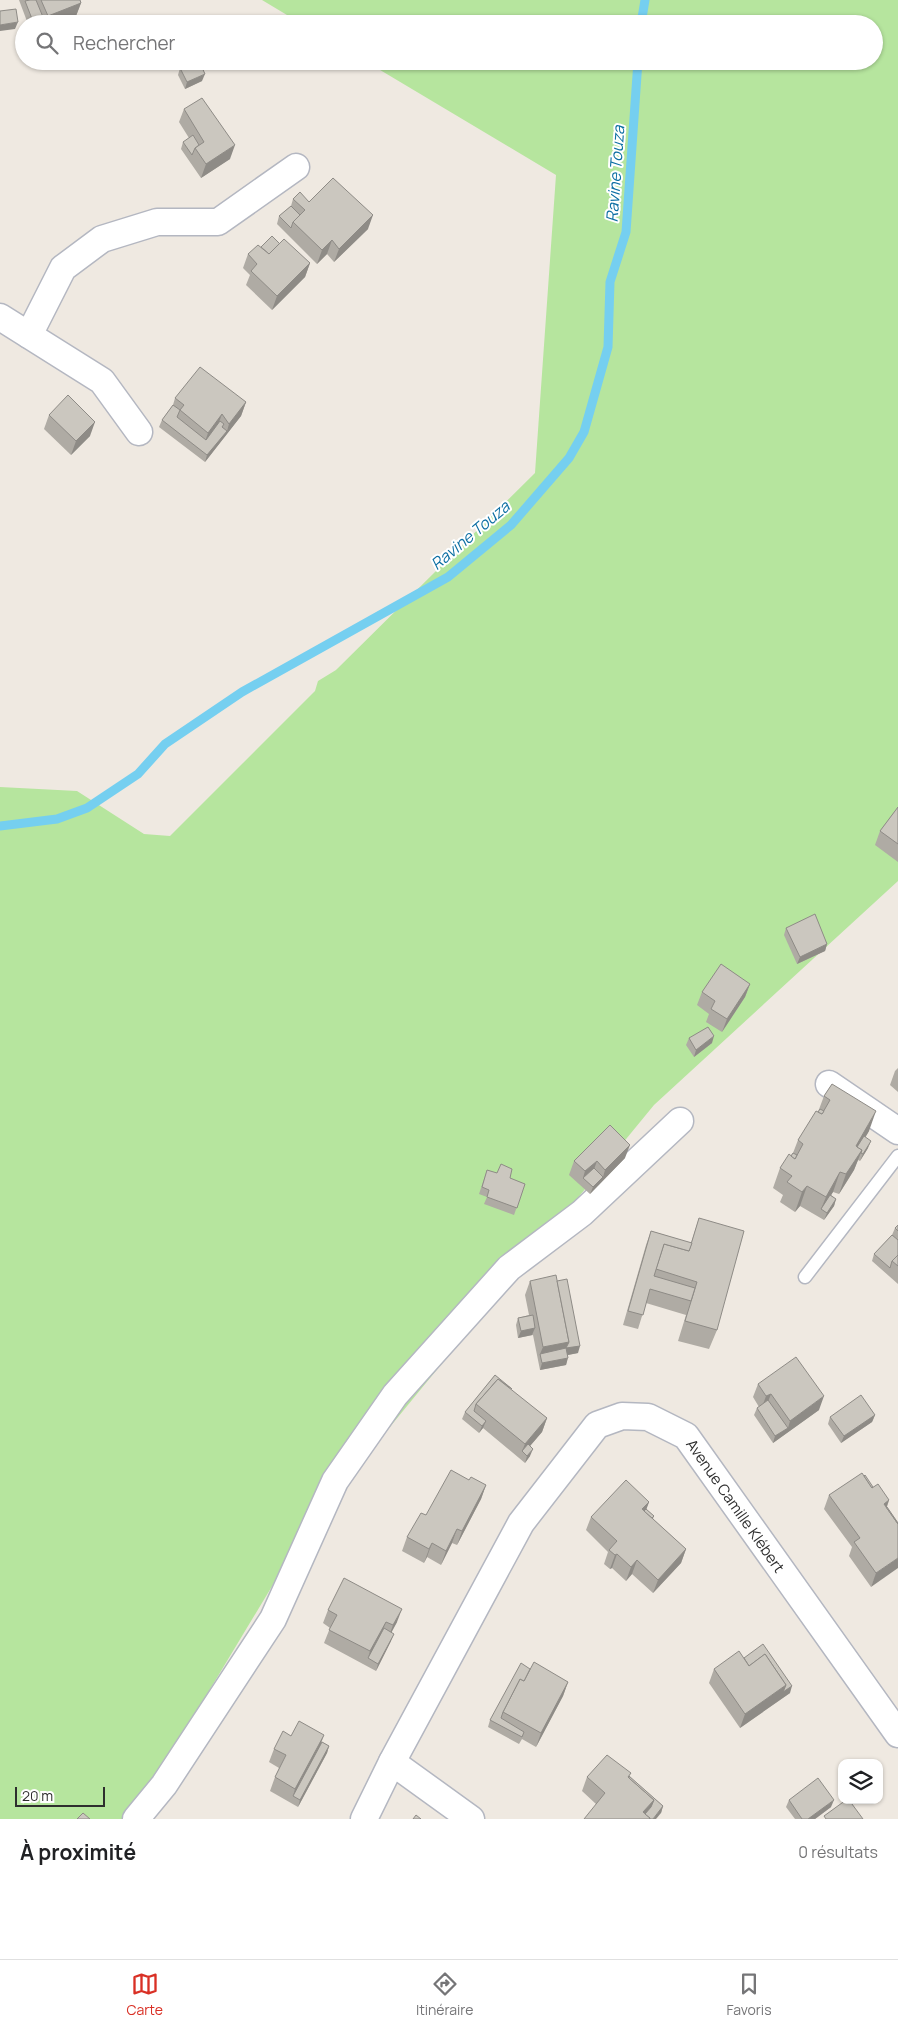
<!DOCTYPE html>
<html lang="fr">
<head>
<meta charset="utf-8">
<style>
  body { margin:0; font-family:Manrope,sans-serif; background:#f2f2f2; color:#202124 }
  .controls { position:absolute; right:15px; bottom:15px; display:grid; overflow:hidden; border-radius:10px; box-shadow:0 1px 4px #0004 }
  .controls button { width:45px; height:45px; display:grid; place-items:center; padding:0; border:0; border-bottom:1px solid #e0e0e0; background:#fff; color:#202124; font:25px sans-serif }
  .scale { position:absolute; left:15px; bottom:12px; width:90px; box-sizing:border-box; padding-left:5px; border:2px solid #2e2e2e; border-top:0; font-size:14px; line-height:18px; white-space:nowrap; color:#2e2e2e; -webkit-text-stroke:4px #fff; paint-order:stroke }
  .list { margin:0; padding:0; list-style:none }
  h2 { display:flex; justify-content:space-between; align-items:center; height:65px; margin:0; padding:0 20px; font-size:21px }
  h2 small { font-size:16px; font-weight:400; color:#757577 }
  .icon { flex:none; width:28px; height:28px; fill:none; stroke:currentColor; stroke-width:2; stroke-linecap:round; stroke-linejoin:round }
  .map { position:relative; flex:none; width:898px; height:1819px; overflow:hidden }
  .search { position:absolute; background:#fff; box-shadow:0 1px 4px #0004; left:15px; right:15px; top:15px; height:55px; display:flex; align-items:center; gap:12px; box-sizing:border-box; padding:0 18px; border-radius:28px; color:#757577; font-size:19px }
  .sheet { height:140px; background:#fff }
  nav { display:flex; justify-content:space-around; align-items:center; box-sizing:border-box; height:70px; border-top:1px solid #e0e0e0; background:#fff; font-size:14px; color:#757577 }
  nav a { display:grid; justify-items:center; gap:2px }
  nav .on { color:#d93025 }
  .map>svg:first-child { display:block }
</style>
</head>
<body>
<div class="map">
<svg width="898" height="1819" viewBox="0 0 898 1819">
  <rect width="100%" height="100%" fill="#efe9e1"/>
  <polygon fill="#b6e59e" points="262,0 898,0 898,881 654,1105 307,1528 132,1819 0,1819 0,787 77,791 144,834 170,836 315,691 318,681 336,670 535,473 556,175 365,61 874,61 874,24 302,24"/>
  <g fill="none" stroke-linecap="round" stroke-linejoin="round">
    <g stroke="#75cff0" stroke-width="9">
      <polyline points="641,24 645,0"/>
      <polyline points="0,826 57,819 87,808 138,774 165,744 242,692 448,577 511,525 569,458 584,432 608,347 610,282 626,232 638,61"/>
    </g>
    <g stroke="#b4b7c1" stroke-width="15">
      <polyline id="lane" points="805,1277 898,1156"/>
    </g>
    <g stroke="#b4b7c1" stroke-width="29">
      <g id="street">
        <polyline points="0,317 102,381 139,432"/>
        <polyline points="29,335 63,268 102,239 157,222 218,222 296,167"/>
        <polyline points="829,1084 898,1131"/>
        <polyline points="392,1762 471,1819"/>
        <polyline points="136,1819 164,1785 273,1619 335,1481 395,1395 509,1268 582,1213 680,1121"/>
        <polyline points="364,1819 392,1762 521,1523 597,1425 622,1416 648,1417 686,1436 898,1734"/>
      </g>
    </g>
    <use href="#lane" stroke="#fff" stroke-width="12"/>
    <use href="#street" stroke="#fff" stroke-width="26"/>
  </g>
  <g fill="#afaba4">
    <polygon points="19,0 80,0 81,3 76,16 57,24 28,24"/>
    <polygon points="180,68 202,81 185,89 178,75"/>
    <polygon points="184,109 230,159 201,178 181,149 183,142 189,138 179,122"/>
    <polygon points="293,199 309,202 368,229 334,262 327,254 317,264 277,224 279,216 291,206"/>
    <polygon points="280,244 310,263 305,277 272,310 246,285 250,275 243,268 248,254 261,247"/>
    <polygon points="175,398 246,402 241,416 205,462 159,427 162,420 173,405"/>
    <polygon points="49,415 90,436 71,455 44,429"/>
    <polygon points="898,807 898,862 875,845 880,831"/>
    <polygon points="786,928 827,944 825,951 797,964 784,935"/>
    <polygon points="750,984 745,997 722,1032 706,1022 709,1014 697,1005 702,992"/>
    <polygon points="689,1038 712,1043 694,1057 686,1045"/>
    <polygon points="898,1068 898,1092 890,1085 895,1071"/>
    <polygon points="832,1084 869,1131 865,1137 868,1148 860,1161 858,1160 854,1170 839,1194 833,1192 831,1195 836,1199 834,1206 824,1220 800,1206 795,1212 780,1202 783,1195 773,1188 780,1168 793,1153 798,1140 818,1112 824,1096"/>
    <polygon points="625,1158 590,1194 569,1175 574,1161"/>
    <polygon points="487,1170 525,1184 514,1215 484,1204 487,1197 479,1194"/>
    <polygon points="699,1218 717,1330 709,1349 678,1341 686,1315 646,1303 638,1329 623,1325 646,1245 651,1231 691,1243"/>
    <polygon points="898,1225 898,1284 872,1261 874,1254 892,1235 895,1228"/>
    <polygon points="530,1281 557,1281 578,1353 568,1355 566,1365 540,1370 533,1335 518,1338 516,1325 518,1318 529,1315 525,1295"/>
    <polygon points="495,1375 511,1390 547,1418 542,1432 530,1446 530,1456 525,1463 483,1428 479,1433 462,1419 465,1412"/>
    <polygon points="758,1384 819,1410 773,1443 754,1415 757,1408 759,1407 753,1397"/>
    <polygon points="875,1415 872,1422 841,1443 828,1424 830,1417"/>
    <polygon points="469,1480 486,1485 481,1499 457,1545 452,1543 441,1565 427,1557 424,1563 402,1551 407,1537 426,1515"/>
    <polygon points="873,1487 889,1500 887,1507 898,1523 871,1587 849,1556 852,1547 824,1509 829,1495"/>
    <polygon points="649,1502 646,1509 654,1516 653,1519 686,1549 681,1563 653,1593 632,1574 626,1581 612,1568 610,1569 604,1564 608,1552 586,1530 591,1517"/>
    <polygon points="328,1610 397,1622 391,1632 391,1641 376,1671 324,1643 330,1628 323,1623"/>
    <polygon points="744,1658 790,1693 740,1728 709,1683 714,1669"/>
    <polygon points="530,1669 568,1682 563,1696 536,1747 522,1739 519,1744 488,1727 490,1720"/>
    <polygon points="291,1736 322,1742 329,1746 327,1753 298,1807 270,1791 275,1777 279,1768 269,1762 274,1749"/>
    <polygon points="631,1773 629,1776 663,1806 661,1813 596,1804 582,1791 587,1777"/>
    <polygon points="789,1800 831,1807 815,1819 795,1819 786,1807"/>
  </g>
  <g fill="#8e8b86">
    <polygon points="81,3 76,16 57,24 41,24 45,22 48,16"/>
    <polygon points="18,22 15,29 0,31 0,25"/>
    <polygon points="205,74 202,81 185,89 187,82"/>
    <polygon points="235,145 230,159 201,178 206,164"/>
    <polygon points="373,215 368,229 334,262 339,249"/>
    <polygon points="332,240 327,254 317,264 322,250"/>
    <polygon points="310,263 305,277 272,310 277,296"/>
    <polygon points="246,402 241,416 205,462 207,455 227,431 229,424"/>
    <polygon points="222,414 217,428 203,447 208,433"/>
    <polygon points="95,422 90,436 71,455 76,441"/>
    <polygon points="827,944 825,951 797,964 800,957"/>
    <polygon points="750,984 745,997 722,1032 727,1019"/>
    <polygon points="714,1036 712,1043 694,1057 696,1050"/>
    <polygon points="876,1111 869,1131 849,1166 856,1146"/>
    <polygon points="871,1141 868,1148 860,1161 863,1154"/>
    <polygon points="630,1145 625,1158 590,1194 593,1187 603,1177 605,1170"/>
    <polygon points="862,1150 854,1170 839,1194 846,1174"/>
    <polygon points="597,1161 592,1175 583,1178 585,1171"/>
    <polygon points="840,1172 833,1192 822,1210 821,1209 826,1197"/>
    <polygon points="807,1186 800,1206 795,1212 802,1192"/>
    <polygon points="836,1199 834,1206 824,1220 827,1213"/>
    <polygon points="535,1328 532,1335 518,1338 521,1331"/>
    <polygon points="569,1342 580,1346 578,1353 542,1360 540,1354 543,1347"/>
    <polygon points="568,1358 566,1365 540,1370 542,1363"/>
    <polygon points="771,1394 766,1407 761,1410 766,1396"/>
    <polygon points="824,1396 819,1410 773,1443 775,1436 788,1428 790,1421"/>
    <polygon points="875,1415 872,1422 841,1443 844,1436"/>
    <polygon points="547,1418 542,1432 524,1453 522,1451 525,1444"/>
    <polygon points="486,1421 483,1428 479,1433 482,1426"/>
    <polygon points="533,1449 530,1456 525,1463 527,1456"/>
    <polygon points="486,1485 481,1499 457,1545 462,1531"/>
    <polygon points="889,1500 884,1514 884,1504"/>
    <polygon points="649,1502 644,1516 642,1509"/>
    <polygon points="457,1529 452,1543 441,1565 446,1551"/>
    <polygon points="432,1543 427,1557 424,1563 429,1549"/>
    <polygon points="686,1549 681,1563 653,1593 658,1580"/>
    <polygon points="617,1554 612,1568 610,1569 615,1555"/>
    <polygon points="898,1558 898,1568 871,1587 876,1573"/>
    <polygon points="637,1560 632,1574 626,1581 631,1567"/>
    <polygon points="402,1609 397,1622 388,1639 393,1625"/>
    <polygon points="386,1622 381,1635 368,1658 370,1651"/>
    <polygon points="394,1634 391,1641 376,1671 378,1664"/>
    <polygon points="568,1682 563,1696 536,1747 541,1733"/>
    <polygon points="786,1685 792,1686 790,1693 740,1728 745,1714"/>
    <polygon points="324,1735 319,1749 293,1796 295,1789"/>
    <polygon points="329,1746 327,1753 298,1807 300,1800"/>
    <polygon points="654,1800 649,1814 644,1819 643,1812"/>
    <polygon points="834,1800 831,1807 815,1819 808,1819"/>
    <polygon points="663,1806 661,1813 656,1819 653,1819"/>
  </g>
  <g fill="#cbc7bf" stroke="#8e8b86">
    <polygon points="30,0 36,0 45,22 41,24 34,24 25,1"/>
    <polygon points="41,0 80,0 81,3 48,16"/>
    <polygon points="16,9 18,22 0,25 0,11"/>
    <polygon points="195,61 199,61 205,74 187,82 180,68"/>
    <polygon points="202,98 235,145 206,164 195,148 204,142 184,109"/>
    <polygon points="193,135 199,145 195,148 192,155 183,142"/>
    <polygon points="333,178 373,215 339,249 332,240 322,250 293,222 305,210 293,199 300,192 309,202"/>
    <polygon points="291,206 300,215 293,222 291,228 279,216"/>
    <polygon points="272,236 280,244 269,254 261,247"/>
    <polygon points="284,239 310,263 277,296 251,271 257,264 248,254 258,245 269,254"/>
    <polygon points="200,367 246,402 229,424 222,414 208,433 180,410 184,405 175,398"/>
    <polygon points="68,395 95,422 76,441 49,415"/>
    <polygon points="173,405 180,410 177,417 206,440 220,421 224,424 222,427 227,431 207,455 162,420"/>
    <polygon points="898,807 898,844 880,831"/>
    <polygon points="815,914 827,944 800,957 786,928"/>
    <polygon points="721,964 750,984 727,1019 711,1009 715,1001 702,992"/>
    <polygon points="708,1027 714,1036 696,1050 689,1038"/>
    <polygon points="832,1084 876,1111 856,1146 862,1150 846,1174 840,1172 826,1197 807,1186 802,1192 787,1182 792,1176 780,1168 789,1154 795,1159 803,1144 798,1140 816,1111 822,1114 830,1100 824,1096"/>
    <polygon points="820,1109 824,1111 822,1114 818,1112"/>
    <polygon points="610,1125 630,1145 605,1170 597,1161 585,1171 574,1161"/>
    <polygon points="864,1136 871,1141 863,1154 861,1153 862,1150 857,1147"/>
    <polygon points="793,1153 797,1155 795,1159 791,1156"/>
    <polygon points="501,1164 512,1169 510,1178 525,1184 517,1208 487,1197 489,1190 482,1187 487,1170 497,1173"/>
    <polygon points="594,1168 603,1177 593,1187 583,1178"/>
    <polygon points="830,1195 836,1199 827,1213 821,1209"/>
    <polygon points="699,1218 744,1231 717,1330 685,1321 697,1282 656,1269 664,1244 689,1251"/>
    <polygon points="898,1225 898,1231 895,1228"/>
    <polygon points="651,1231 692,1243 689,1251 664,1244 654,1276 695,1288 691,1301 650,1289 643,1315 628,1311"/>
    <polygon points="892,1235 898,1240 898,1255 892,1261 890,1268 874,1254"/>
    <polygon points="898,1255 898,1266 892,1261"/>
    <polygon points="556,1275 569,1342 543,1347 530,1281"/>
    <polygon points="567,1279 580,1346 566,1348 569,1342 557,1281"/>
    <polygon points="533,1315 535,1328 521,1331 518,1318"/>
    <polygon points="566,1348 568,1358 542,1363 540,1354"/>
    <polygon points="796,1357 824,1396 790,1421 771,1394 766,1396 758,1384"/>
    <polygon points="495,1375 512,1389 498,1379 476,1404 474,1411 486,1421 482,1426 465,1412"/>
    <polygon points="498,1379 547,1418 525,1444 476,1404"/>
    <polygon points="861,1395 875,1415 844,1436 830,1417"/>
    <polygon points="768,1400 788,1428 775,1436 757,1408"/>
    <polygon points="528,1444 533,1449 527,1456 522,1451"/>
    <polygon points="451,1470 469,1480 471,1477 486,1485 462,1531 457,1529 446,1551 432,1543 429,1549 407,1537 421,1513 426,1515"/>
    <polygon points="862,1473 872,1488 878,1484 889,1500 884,1504 898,1524 898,1558 876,1573 854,1542 860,1538 829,1495"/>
    <polygon points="865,1475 873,1487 872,1488 864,1476"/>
    <polygon points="626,1480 649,1502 642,1509 686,1549 658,1580 637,1560 631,1567 617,1554 615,1555 609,1550 617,1541 591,1517"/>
    <polygon points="886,1507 887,1507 898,1523 898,1524"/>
    <polygon points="646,1509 654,1516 652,1518 644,1511"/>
    <polygon points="344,1578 402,1609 393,1625 386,1622 370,1651 329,1630 337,1615 328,1610"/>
    <polygon points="384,1628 394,1634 378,1664 368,1658"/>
    <polygon points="763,1644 792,1686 783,1692 786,1685 765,1654 749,1666 744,1658"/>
    <polygon points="739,1651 749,1666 765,1654 786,1685 745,1714 714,1669"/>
    <polygon points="534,1662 568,1682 541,1733 503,1712 520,1679 524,1681"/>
    <polygon points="521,1663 530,1669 524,1681 520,1679 503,1712 501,1718 524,1732 522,1737 490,1720"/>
    <polygon points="299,1721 324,1735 295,1789 275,1777 286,1755 274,1749 283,1731 291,1736"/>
    <polygon points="322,1742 329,1746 300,1800 293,1796"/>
    <polygon points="607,1755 631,1773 628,1777 654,1800 643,1812 650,1818 649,1819 584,1819 605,1793 587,1777"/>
    <polygon points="629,1776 663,1806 653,1819 650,1819 650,1818 645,1814 651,1807 654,1800 629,1778"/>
    <polygon points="818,1778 834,1800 808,1819 802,1819 789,1800"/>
    <polygon points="846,1800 849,1800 863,1819 826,1819 824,1816"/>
    <polygon points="83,1813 90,1819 77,1819"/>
    <polygon points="416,1815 421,1819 413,1819"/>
  </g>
  <g text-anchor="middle" stroke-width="4" stroke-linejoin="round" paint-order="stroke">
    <g font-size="15" fill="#2e2e2e" stroke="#fff">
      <text transform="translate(735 1506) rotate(55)" y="5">Avenue Camille Klébert</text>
    </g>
    <g font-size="16" font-style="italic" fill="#0d6fa3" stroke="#fff">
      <text transform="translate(615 174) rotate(-86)" y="6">Ravine Touza</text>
      <text transform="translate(470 535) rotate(-40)" y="6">Ravine Touza</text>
    </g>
  </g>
</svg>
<div class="controls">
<button><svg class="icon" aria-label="layers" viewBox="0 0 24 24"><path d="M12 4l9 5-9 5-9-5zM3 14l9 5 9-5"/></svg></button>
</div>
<div class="scale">20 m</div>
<div class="search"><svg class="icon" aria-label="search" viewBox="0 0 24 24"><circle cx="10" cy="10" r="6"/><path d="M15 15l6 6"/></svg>Rechercher</div>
</div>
<section class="sheet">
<h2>À proximité<small>0 résultats</small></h2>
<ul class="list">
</ul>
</section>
<nav>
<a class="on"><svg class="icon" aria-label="map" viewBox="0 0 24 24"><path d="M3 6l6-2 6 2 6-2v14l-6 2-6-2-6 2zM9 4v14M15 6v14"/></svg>Carte</a>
<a><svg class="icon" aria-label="directions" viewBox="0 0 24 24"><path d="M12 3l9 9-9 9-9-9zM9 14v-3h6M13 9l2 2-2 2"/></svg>Itinéraire</a>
<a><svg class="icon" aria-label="saved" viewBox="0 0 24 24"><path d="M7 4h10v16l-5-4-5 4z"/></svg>Favoris</a>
</nav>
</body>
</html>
